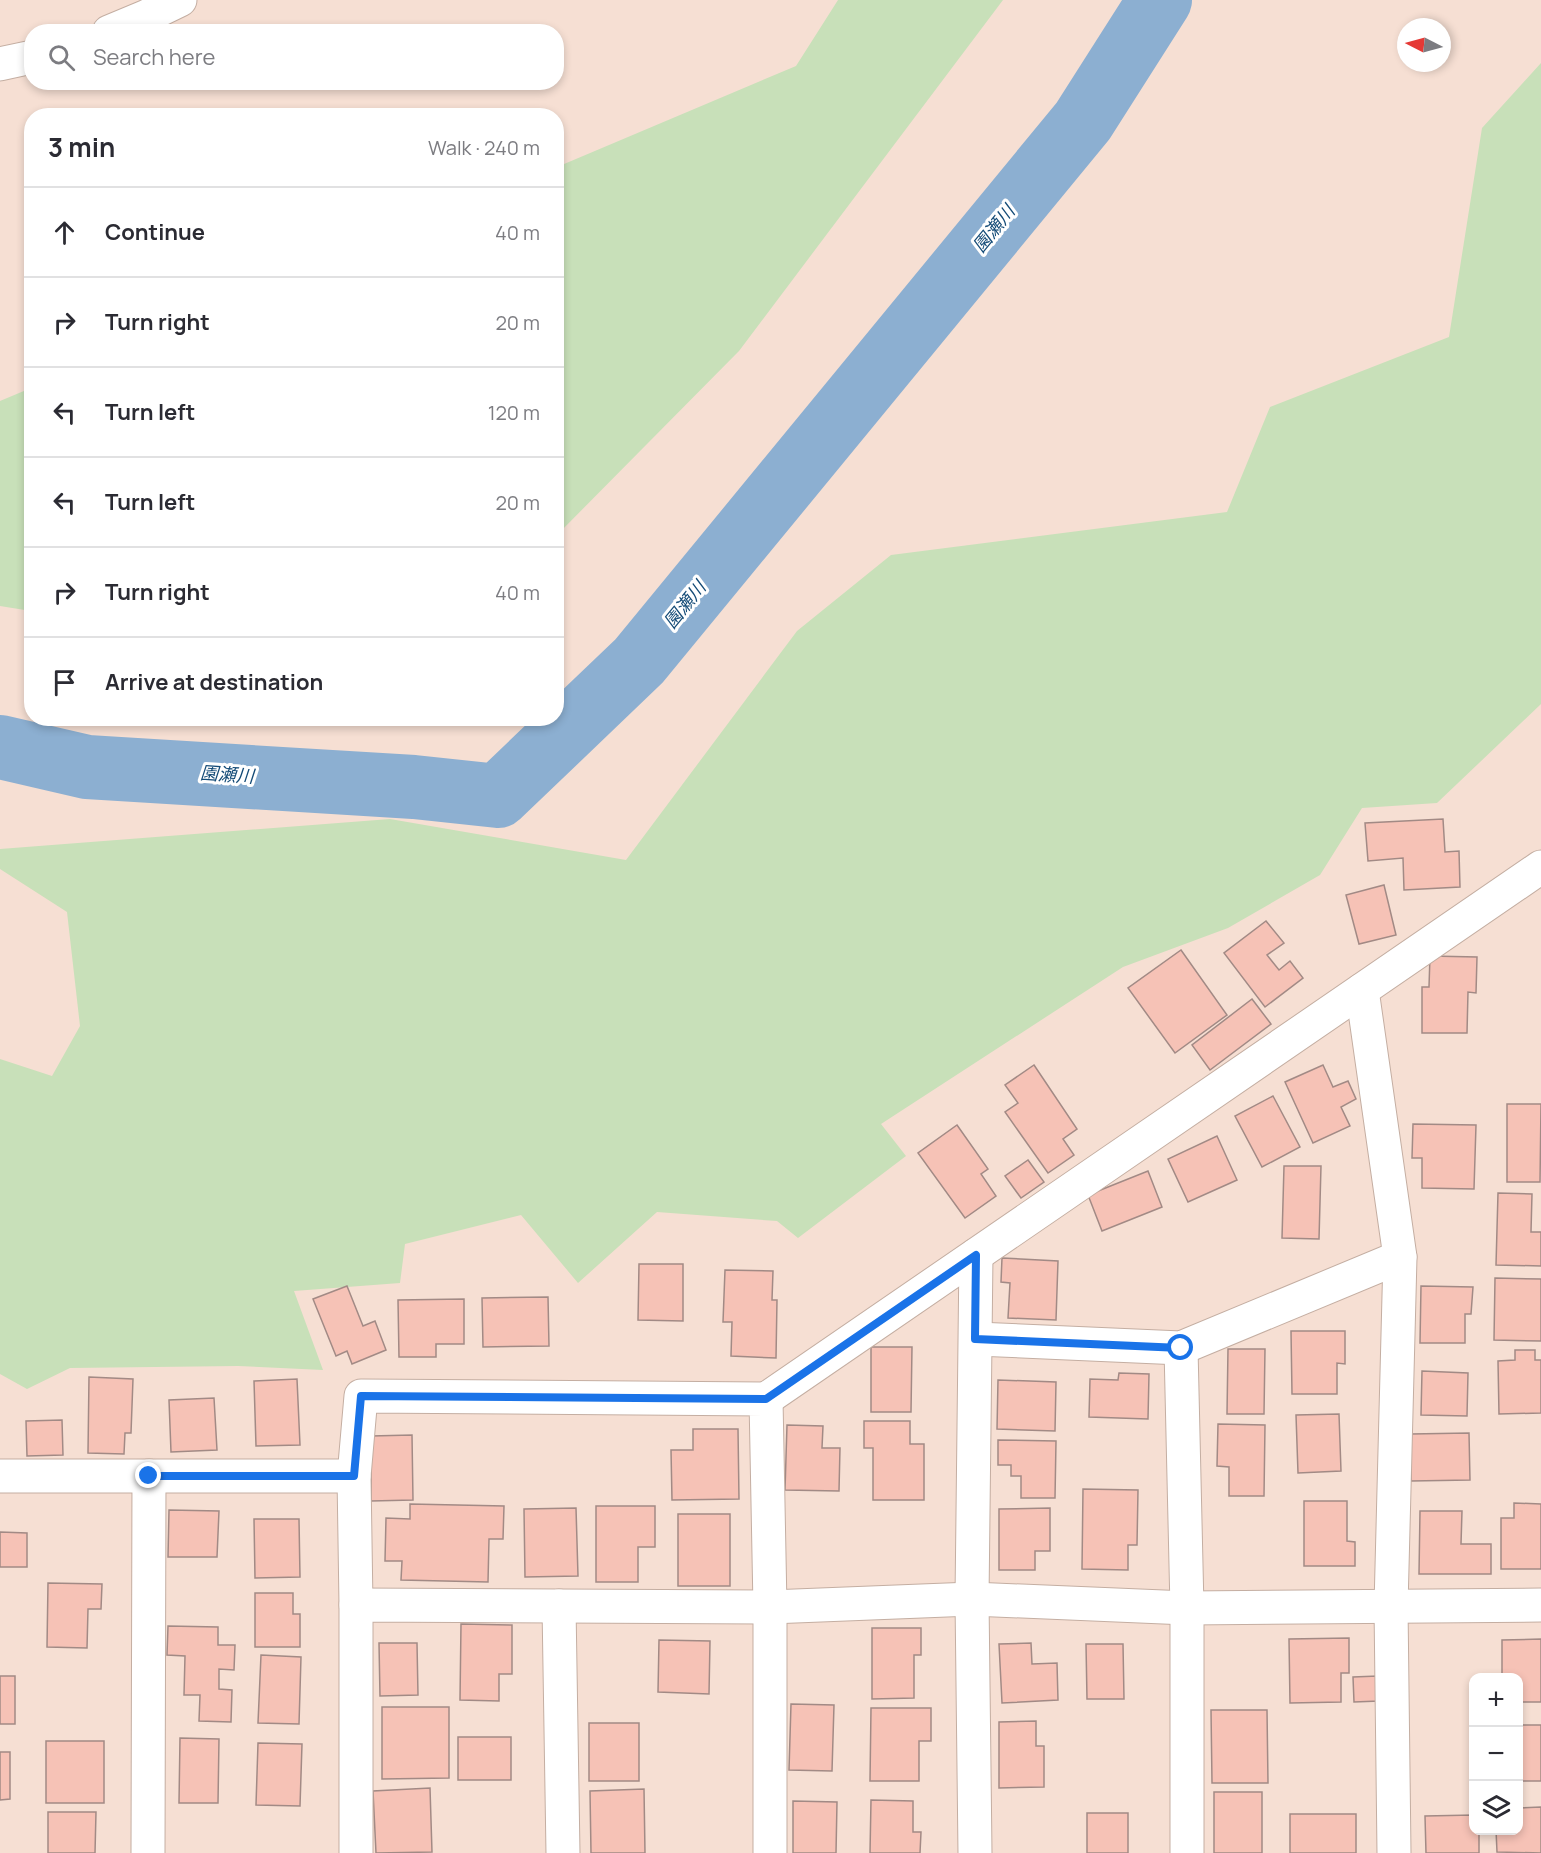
<!DOCTYPE html>
<html lang="en">
<head>
<meta charset="utf-8">
<style>
  body { margin:0; font-family:Manrope,"Noto Sans JP",sans-serif; background:#f2f2f3; color:#2b2b33 }
  .controls { position:absolute; right:18px; bottom:18px; display:grid; overflow:hidden; border-radius:12px; box-shadow:0 3px 9px #0003 }
  .controls button { width:54px; height:54px; display:grid; place-items:center; padding:0; border:0; border-bottom:2px solid #e1e1e2; background:#fff; color:#2b2b33; font:30px sans-serif }
  .compass { position:absolute; left:1397px; top:18px; width:54px; height:54px; border-radius:50%; background:#fff; box-shadow:0 3px 9px #0003; rotate:276deg }
  .stop { position:absolute; width:18px; height:18px; margin:-14px; border:4px solid #1a73e8; border-radius:50%; background:#fff }
  .stop.end { background:#1a73e8; border-color:#fff; box-shadow:0 2px 6px #0008 }
  .list { margin:0; padding:0; list-style:none }
  h2 { display:flex; justify-content:space-between; align-items:center; height:78px; margin:0; padding:0 24px; font-size:26px }
  h2 small { font-size:20px; font-weight:400; color:#7c7c81 }
  .list li { display:grid; grid-template-columns:39px 1fr auto; gap:18px; align-items:center; box-sizing:border-box; height:90px; padding:0 24px; border-top:2px solid #e1e1e2 }
  .list b { display:block; font-size:22px; white-space:nowrap }
  .list em { font-size:20px; font-style:normal; color:#7c7c81 }
  .icon { flex:none; width:33px; height:33px; fill:none; stroke:currentColor; stroke-width:2; stroke-linecap:round; stroke-linejoin:round }
  .map { position:relative; flex:none; width:1541px; height:1853px; overflow:hidden }
  .search { position:absolute; background:#fff; box-shadow:0 3px 9px #0003; left:24px; top:24px; width:540px; height:66px; display:flex; align-items:center; gap:15px; box-sizing:border-box; padding:0 21px; border-radius:24px; color:#7c7c81; font-size:22px }
  .panel { position:absolute; background:#fff; box-shadow:0 3px 9px #0003; left:24px; top:108px; width:540px; height:618px; border-radius:24px }
  .map>svg:first-child { display:block }
</style>
</head>
<body>
<div class="map">
<svg width="1541" height="1853" viewBox="0 0 1541 1853">
  <rect width="100%" height="100%" fill="#f6dfd3"/>
  <g fill="#c8e0b9">
    <polygon points="838,0 1003,0 739,351 557,535 557,167 796,66"/>
    <polygon points="1541,63 1541,704 1437,803 1362,808 1320,875 1228,928 1123,967 881,1124 906,1156 798,1238 777,1221 657,1212 578,1283 521,1215 405,1244 400,1283 294,1291 323,1370 238,1366 70,1368 27,1389 0,1374 0,1059 52,1076 80,1026 67,912 0,869 0,849 390,819 626,860 797,631 891,555 1227,512 1270,407 1449,337 1482,128"/>
    <polygon points="31,388 31,611 0,606 0,401"/>
  </g>
  <g fill="none" stroke-linecap="round" stroke-linejoin="round">
    <polyline stroke="#8cafd1" stroke-width="64" points="0,747 87,767 414,787 498,796 639,661 1083,121 1160,0"/>
  </g>
  <g fill="#f6c2b6" stroke="#a28a85" stroke-width="1.5">
    <polygon points="1443,819 1445,852 1459,851 1460,887 1404,890 1403,858 1368,861 1365,823"/>
    <polygon points="1384,885 1396,935 1359,944 1346,895"/>
    <polygon points="1266,921 1284,943 1267,955 1279,970 1290,961 1303,978 1265,1007 1224,953"/>
    <polygon points="1181,950 1227,1015 1175,1053 1128,988"/>
    <polygon points="1430,956 1477,957 1476,993 1468,992 1467,1033 1422,1033 1422,987 1429,987"/>
    <polygon points="1252,999 1271,1024 1210,1070 1192,1045"/>
    <polygon points="1034,1065 1077,1129 1063,1139 1074,1155 1048,1173 1005,1112 1018,1103 1005,1085"/>
    <polygon points="1323,1065 1333,1087 1348,1081 1356,1099 1341,1107 1350,1126 1313,1143 1285,1082"/>
    <polygon points="1273,1096 1300,1147 1262,1167 1235,1116"/>
    <polygon points="1507,1104 1541,1104 1540,1182 1507,1182"/>
    <polygon points="1413,1124 1476,1125 1474,1189 1422,1188 1422,1158 1412,1158"/>
    <polygon points="957,1125 988,1169 981,1174 996,1196 965,1218 918,1153"/>
    <polygon points="1217,1136 1237,1180 1188,1202 1168,1159"/>
    <polygon points="1028,1160 1044,1182 1021,1198 1005,1176"/>
    <polygon points="1284,1166 1321,1166 1319,1239 1282,1238"/>
    <polygon points="1148,1171 1162,1207 1102,1231 1088,1195"/>
    <polygon points="1498,1193 1532,1194 1531,1232 1541,1232 1541,1266 1496,1265"/>
    <polygon points="1002,1258 1058,1261 1056,1320 1008,1318 1010,1283 1001,1282"/>
    <polygon points="639,1264 683,1264 683,1321 638,1320"/>
    <polygon points="725,1270 773,1271 772,1300 777,1300 776,1358 731,1356 732,1322 723,1322"/>
    <polygon points="1495,1278 1541,1279 1541,1341 1494,1340"/>
    <polygon points="347,1286 363,1326 375,1321 386,1350 352,1364 347,1351 336,1356 313,1299"/>
    <polygon points="1421,1286 1473,1287 1471,1314 1465,1314 1465,1343 1420,1343"/>
    <polygon points="548,1297 549,1346 483,1347 482,1298"/>
    <polygon points="464,1299 464,1344 436,1344 436,1357 399,1357 398,1300"/>
    <polygon points="1291,1331 1345,1331 1345,1364 1337,1363 1337,1394 1292,1394"/>
    <polygon points="871,1347 912,1347 911,1412 871,1412"/>
    <polygon points="1228,1349 1265,1349 1264,1414 1227,1414"/>
    <polygon points="1515,1350 1535,1350 1535,1360 1541,1360 1541,1413 1499,1414 1498,1361 1515,1360"/>
    <polygon points="1422,1371 1468,1373 1467,1416 1421,1415"/>
    <polygon points="1119,1373 1149,1374 1148,1419 1089,1417 1090,1379 1118,1380"/>
    <polygon points="89,1377 133,1379 131,1433 125,1433 124,1454 88,1453"/>
    <polygon points="297,1379 300,1445 256,1446 254,1381"/>
    <polygon points="998,1380 1056,1382 1055,1431 997,1429"/>
    <polygon points="214,1398 217,1450 171,1452 169,1400"/>
    <polygon points="1339,1414 1341,1471 1298,1473 1296,1415"/>
    <polygon points="62,1420 63,1455 27,1456 26,1421"/>
    <polygon points="864,1421 910,1421 910,1444 924,1444 924,1500 873,1500 873,1448 864,1448"/>
    <polygon points="1218,1424 1265,1425 1264,1496 1229,1496 1229,1467 1217,1466"/>
    <polygon points="787,1425 823,1426 822,1448 840,1448 839,1491 785,1490"/>
    <polygon points="693,1429 738,1429 739,1499 672,1500 671,1450 693,1450"/>
    <polygon points="1469,1433 1470,1480 1411,1481 1411,1434"/>
    <polygon points="412,1435 413,1500 371,1501 371,1436"/>
    <polygon points="998,1440 1056,1441 1055,1498 1021,1498 1021,1476 1011,1476 1011,1465 998,1465"/>
    <polygon points="1083,1489 1138,1490 1137,1545 1128,1545 1128,1570 1082,1569"/>
    <polygon points="1304,1501 1347,1501 1347,1541 1355,1542 1355,1566 1304,1566"/>
    <polygon points="1514,1503 1541,1504 1541,1569 1501,1569 1501,1518 1514,1518"/>
    <polygon points="410,1504 504,1506 503,1539 489,1539 488,1582 401,1580 402,1561 385,1561 386,1518 410,1519"/>
    <polygon points="596,1506 655,1506 655,1547 638,1547 638,1582 596,1582"/>
    <polygon points="576,1508 578,1576 525,1577 524,1509"/>
    <polygon points="1050,1508 1050,1551 1035,1551 1035,1570 999,1570 999,1509"/>
    <polygon points="169,1510 219,1511 217,1557 168,1557"/>
    <polygon points="1420,1511 1462,1511 1461,1544 1491,1544 1491,1574 1419,1574"/>
    <rect x="678" y="1514" width="52" height="72"/>
    <polygon points="254,1519 299,1519 300,1577 255,1578"/>
    <polygon points="0,1532 27,1533 27,1567 0,1567"/>
    <polygon points="48,1583 102,1584 101,1609 88,1609 87,1648 47,1647"/>
    <polygon points="255,1593 293,1593 293,1614 300,1614 300,1647 255,1647"/>
    <polygon points="461,1624 512,1625 512,1674 499,1674 499,1701 460,1700"/>
    <polygon points="168,1626 218,1627 218,1645 235,1645 234,1670 219,1669 219,1689 232,1690 231,1722 199,1721 200,1695 184,1695 185,1656 167,1655"/>
    <polygon points="872,1628 921,1628 921,1655 914,1655 914,1698 872,1699"/>
    <polygon points="1349,1638 1349,1673 1341,1673 1341,1702 1290,1703 1289,1639"/>
    <polygon points="1541,1639 1541,1702 1518,1702 1518,1678 1502,1678 1502,1640"/>
    <polygon points="659,1640 710,1641 709,1694 658,1692"/>
    <polygon points="379,1643 417,1643 418,1695 380,1696"/>
    <polygon points="1031,1643 1032,1664 1057,1663 1058,1700 1002,1703 999,1644"/>
    <polygon points="1086,1644 1123,1644 1124,1699 1087,1699"/>
    <polygon points="261,1655 301,1657 299,1724 258,1723"/>
    <rect x="0" y="1676" width="15" height="48"/>
    <polygon points="1378,1676 1379,1701 1354,1702 1353,1677"/>
    <polygon points="791,1704 834,1705 832,1771 789,1770"/>
    <polygon points="382,1707 449,1707 449,1778 382,1779"/>
    <polygon points="871,1708 931,1708 931,1741 919,1741 919,1781 870,1781"/>
    <polygon points="1211,1710 1267,1710 1268,1783 1212,1783"/>
    <polygon points="1036,1721 1036,1746 1044,1746 1044,1787 999,1788 999,1722"/>
    <rect x="589" y="1723" width="50" height="58"/>
    <rect x="1518" y="1725" width="23" height="56"/>
    <rect x="458" y="1737" width="53" height="43"/>
    <polygon points="180,1738 219,1739 218,1803 179,1803"/>
    <rect x="46" y="1741" width="58" height="62"/>
    <polygon points="258,1743 302,1744 300,1806 256,1805"/>
    <polygon points="0,1752 10,1752 10,1799 0,1800"/>
    <polygon points="430,1788 432,1852 376,1853 373,1791"/>
    <polygon points="644,1789 645,1853 591,1853 590,1791"/>
    <rect x="1214" y="1792" width="48" height="61"/>
    <polygon points="871,1800 913,1801 913,1832 921,1832 920,1853 870,1853"/>
    <polygon points="793,1801 837,1802 836,1853 793,1853"/>
    <polygon points="1541,1807 1541,1853 1497,1852 1496,1830 1518,1830 1518,1808"/>
    <polygon points="48,1812 96,1812 95,1853 48,1853"/>
    <rect x="1087" y="1813" width="41" height="40"/>
    <rect x="1290" y="1814" width="66" height="39"/>
    <polygon points="1474,1815 1474,1830 1479,1830 1479,1853 1426,1853 1425,1816"/>
  </g>
  <g fill="none" stroke-linecap="round" stroke-linejoin="round">
    <g stroke="#c4aea2" stroke-width="35">
      <g id="minor">
        <polyline points="109,32 145,17 180,0"/>
        <polyline points="0,64 32,57"/>
        <polyline points="976,1339 1181,1348 1400,1257 1362,990"/>
        <polyline points="1181,1348 1187,1608 1187,1853"/>
        <polyline points="766,1399 1541,867"/>
        <polyline points="0,1476 354,1476 356,1605"/>
        <polyline points="354,1476 361,1396 766,1399 770,1607 770,1853"/>
        <polyline points="559,1606 563,1853"/>
        <polyline points="148,1853 149,1476"/>
        <polyline points="356,1853 356,1605 770,1607 972,1599 1187,1608 1541,1605"/>
        <polyline points="975,1853 972,1599 976,1255"/>
        <polyline points="1394,1853 1391,1606 1400,1257"/>
      </g>
    </g>
    <use href="#minor" stroke="#fff" stroke-width="33"/>
  </g>
  <g fill="none" stroke-linecap="round" stroke-linejoin="round">
    <polyline stroke="#1a73e8" stroke-width="8" points="149,1476 354,1476 361,1396 766,1399 976,1255 975,1339 1181,1348"/>
  </g>
  <g text-anchor="middle" stroke-width="6" stroke-linejoin="round" paint-order="stroke">
    <g font-size="18" font-style="italic" fill="#144b77" stroke="#fff">
      <text transform="translate(994 229) rotate(-51)" y="6">園瀬川</text>
      <text transform="translate(685 605) rotate(-51)" y="6">園瀬川</text>
      <text transform="translate(227 775) rotate(4)" y="6">園瀬川</text>
    </g>
  </g>
</svg>
<div class="controls">
<button>+</button>
<button>−</button>
<button><svg class="icon" aria-label="layers" viewBox="0 0 24 24"><path d="M12 4l9 5-9 5-9-5zM3 14l9 5 9-5"/></svg></button>
</div>
<svg class="compass" viewBox="-18 -18 36 36"><path d="M0-13l5 13h-10z" fill="#e53935"/><path d="M0 13l5-13h-10z" fill="#7c7c81"/></svg>
<div class="stop" style="left:1181px;top:1348px"></div>
<div class="stop end" style="left:149px;top:1476px"></div>
<div class="search"><svg class="icon" aria-label="search" viewBox="0 0 24 24"><circle cx="10" cy="10" r="6"/><path d="M15 15l6 6"/></svg>Search here</div>
<section class="panel">
<h2>3 min<small>Walk · 240 m</small></h2>
<ul class="list">
<li><svg class="icon" aria-label="ahead" viewBox="0 0 24 24"><path d="M12 20V5M6 11l6-6 6 6"/></svg><div><b>Continue</b></div><em>40 m</em></li>
<li><svg class="icon" aria-label="right" viewBox="0 0 24 24"><path d="M7 20v-9h11M14 6l5 5-5 5"/></svg><div><b>Turn right</b></div><em>20 m</em></li>
<li><svg class="icon" aria-label="left" viewBox="0 0 24 24"><path d="M17 20v-9H6M10 6l-5 5 5 5"/></svg><div><b>Turn left</b></div><em>120 m</em></li>
<li><svg class="icon" aria-label="left" viewBox="0 0 24 24"><path d="M17 20v-9H6M10 6l-5 5 5 5"/></svg><div><b>Turn left</b></div><em>20 m</em></li>
<li><svg class="icon" aria-label="right" viewBox="0 0 24 24"><path d="M7 20v-9h11M14 6l5 5-5 5"/></svg><div><b>Turn right</b></div><em>40 m</em></li>
<li><svg class="icon" aria-label="arrive" viewBox="0 0 24 24"><path d="M6 21V4h12l-3 4 3 4H6"/></svg><div><b>Arrive at destination</b></div></li>
</ul>
</section>
</div>
</body>
</html>
